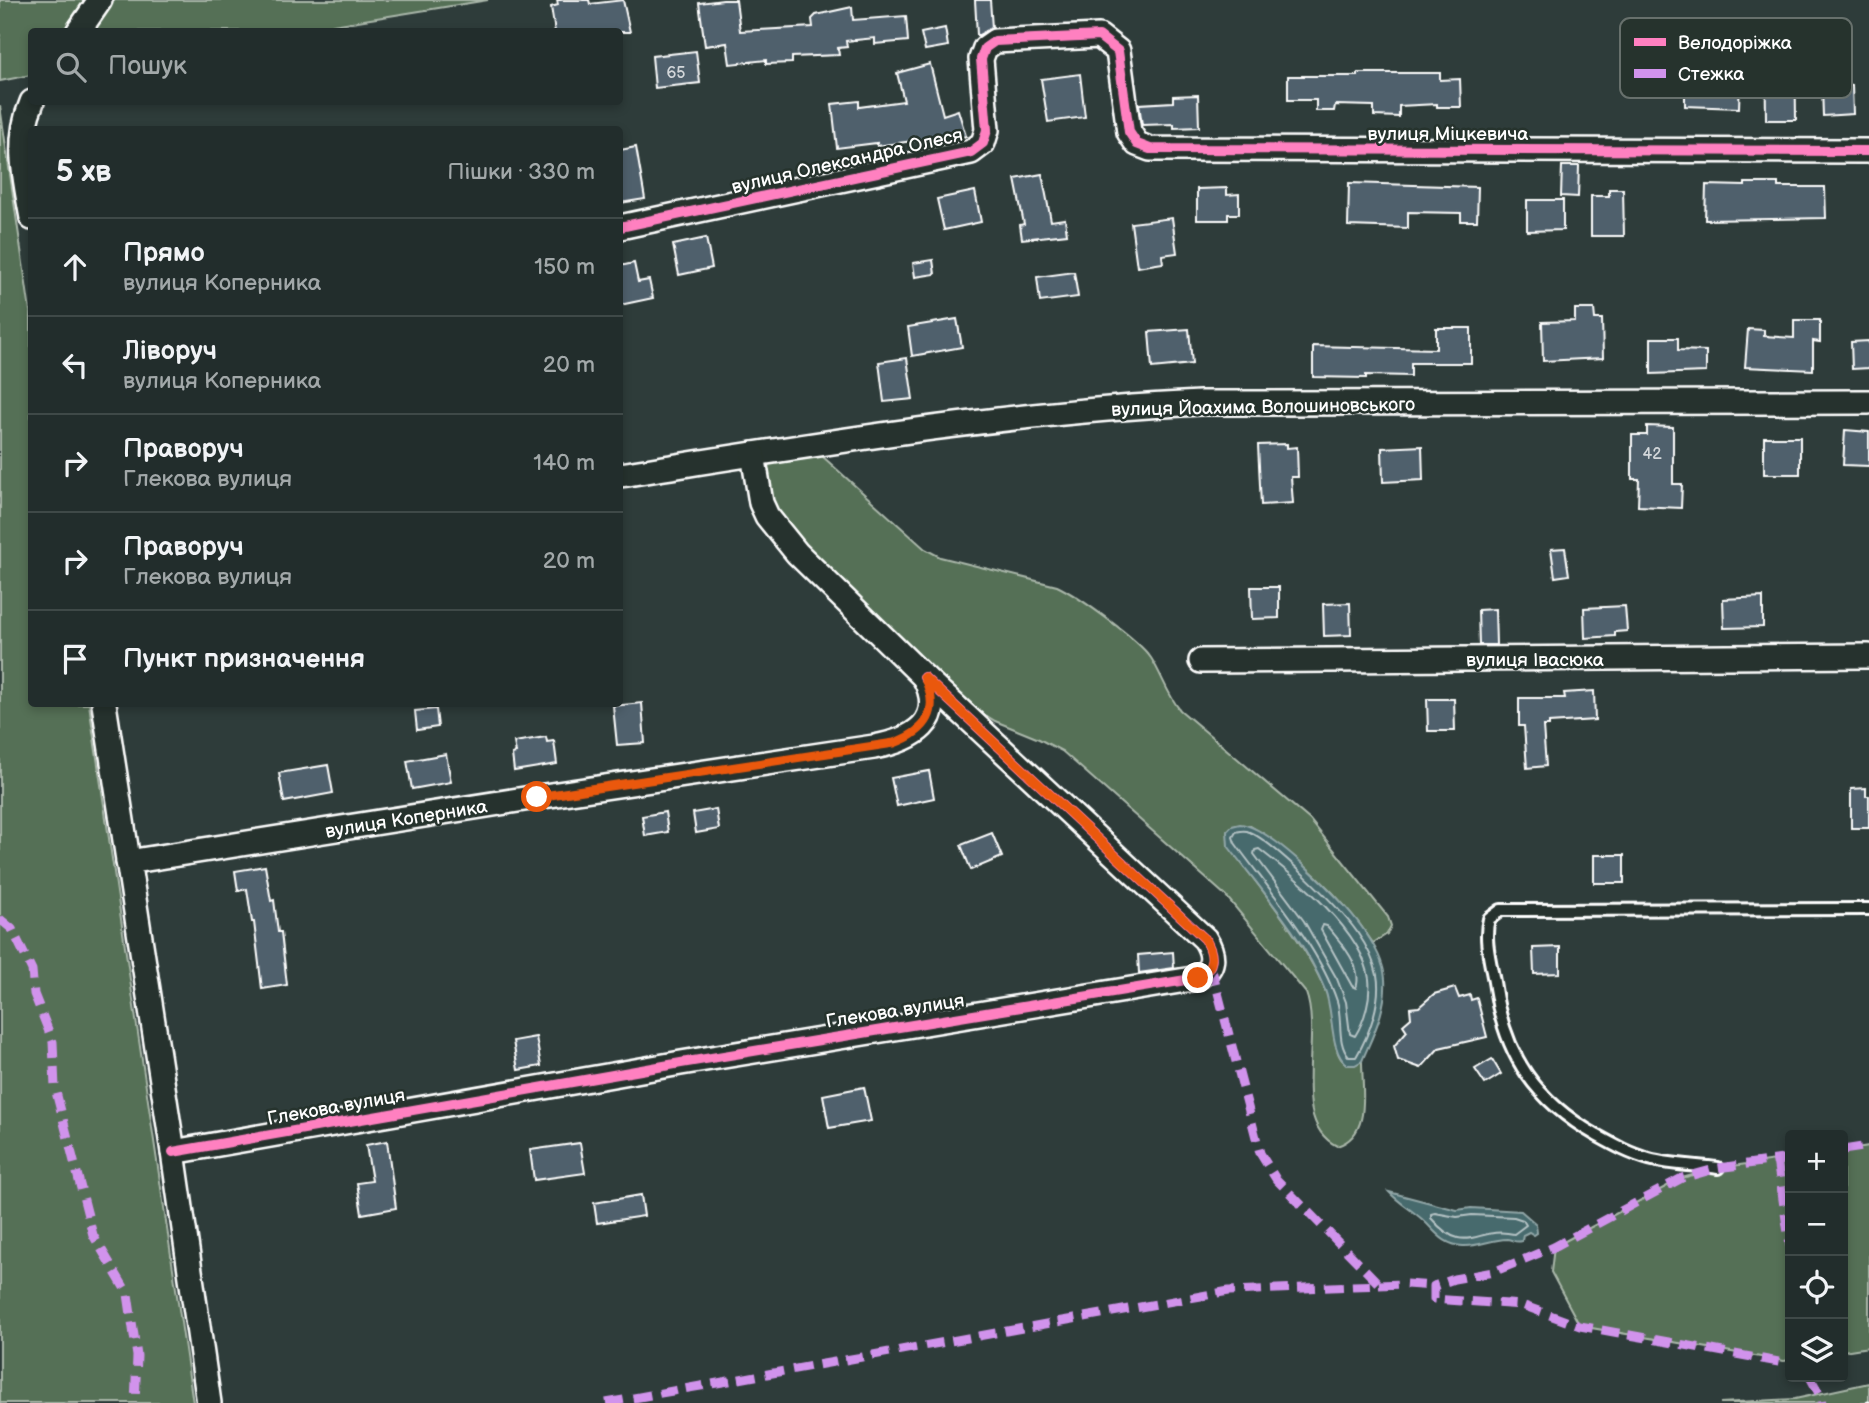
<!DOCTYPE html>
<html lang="uk">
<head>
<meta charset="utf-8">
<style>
  body { margin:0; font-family:"Balsamiq Sans",sans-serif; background:#2a3534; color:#f1f3f6 }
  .controls { position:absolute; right:21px; bottom:21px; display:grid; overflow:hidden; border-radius:7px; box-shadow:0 4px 10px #0003 }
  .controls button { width:63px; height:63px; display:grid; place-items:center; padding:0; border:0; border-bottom:2px solid #3f4948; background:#222d2c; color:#f1f3f6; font:35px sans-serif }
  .stop { position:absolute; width:21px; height:21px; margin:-16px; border:5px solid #ea580c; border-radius:50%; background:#fff }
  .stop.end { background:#ea580c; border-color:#fff; box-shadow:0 2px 7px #0008 }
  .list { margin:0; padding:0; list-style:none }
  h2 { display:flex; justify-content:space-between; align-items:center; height:91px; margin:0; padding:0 28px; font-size:30px }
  h2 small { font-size:23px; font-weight:400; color:#a2a8a9 }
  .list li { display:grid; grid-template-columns:46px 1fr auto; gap:21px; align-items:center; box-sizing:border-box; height:98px; padding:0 28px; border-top:2px solid #3f4948 }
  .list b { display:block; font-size:26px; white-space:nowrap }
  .list p { margin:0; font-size:23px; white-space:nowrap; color:#a2a8a9 }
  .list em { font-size:23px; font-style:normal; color:#a2a8a9 }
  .icon { flex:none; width:38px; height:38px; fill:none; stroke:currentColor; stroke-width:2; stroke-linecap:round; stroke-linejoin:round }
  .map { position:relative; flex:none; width:1869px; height:1403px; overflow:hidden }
  .search { position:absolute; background:#222d2c; box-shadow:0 4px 10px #0003; left:28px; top:28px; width:595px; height:77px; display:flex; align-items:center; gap:18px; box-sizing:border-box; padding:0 24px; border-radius:7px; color:#a2a8a9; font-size:26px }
  .panel { position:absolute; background:#222d2c; box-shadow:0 4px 10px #0003; left:28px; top:126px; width:595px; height:581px; border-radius:7px }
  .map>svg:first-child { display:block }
</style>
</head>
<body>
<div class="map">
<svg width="1869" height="1403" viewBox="0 0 1869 1403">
  <rect width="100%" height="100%" fill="#2e3c3a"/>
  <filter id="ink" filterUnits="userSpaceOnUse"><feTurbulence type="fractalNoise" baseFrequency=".0143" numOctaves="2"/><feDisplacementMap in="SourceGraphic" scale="14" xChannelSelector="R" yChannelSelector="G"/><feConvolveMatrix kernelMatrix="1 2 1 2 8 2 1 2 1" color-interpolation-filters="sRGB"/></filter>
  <g filter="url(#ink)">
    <g fill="#546f56" stroke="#aab7aa" stroke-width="2">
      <polygon points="0,0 488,0 296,31 32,32 31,75 0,81"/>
      <polygon points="0,106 31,318 32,704 89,704 193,1403 0,1403"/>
      <path d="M 811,446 L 925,549 L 940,557 L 1057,586 C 1078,596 1138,639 1151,658 C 1162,675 1167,694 1180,710 L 1310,820 L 1388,917 L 1391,926 L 1387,934 L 1373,943 C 1342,896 1297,854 1249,825 L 1229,846 C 1264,894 1307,943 1329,999 C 1336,1017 1328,1079 1362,1061 C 1362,1090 1372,1135 1337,1146 C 1288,1122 1323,1038 1306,993 L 1226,896 L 1062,751 L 1039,739 L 995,721 L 924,677 L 786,541 L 753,454 Z"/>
      <polygon points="1869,1146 1869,1347 1843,1351 1843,1150"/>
      <polygon points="1790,1158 1790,1360 1784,1361 1580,1326 1551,1272 1554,1247 1682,1178 1718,1168"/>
      <polygon points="1869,1383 1869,1403 1720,1403 1795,1399"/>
    </g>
    <g fill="#476a6d" stroke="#91a6a7" stroke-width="2">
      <path d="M 1240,824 C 1270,826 1343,900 1361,926 C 1372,941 1384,961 1385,979 C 1387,1009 1373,1035 1362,1061 L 1355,1065 L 1347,1065 C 1329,1051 1334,1012 1325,990 C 1304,938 1262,891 1228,846 L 1227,831 L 1232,826 Z"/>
      <path d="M 1389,1192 L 1457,1210 L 1471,1208 L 1521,1211 L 1536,1224 L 1537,1233 L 1534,1235 L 1529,1232 L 1523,1235 L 1522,1241 C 1515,1243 1514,1240 1507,1239 C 1492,1239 1478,1247 1463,1246 C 1443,1245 1436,1232 1423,1220 C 1412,1210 1399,1203 1389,1192 Z"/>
    </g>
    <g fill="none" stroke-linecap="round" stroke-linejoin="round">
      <g stroke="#b5c3c5" stroke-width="2">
        <path d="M 1236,832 C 1240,831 1242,830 1247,831 C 1271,839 1341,909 1357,932 C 1366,945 1374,960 1377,975 C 1382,1001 1369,1035 1356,1057 L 1349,1057 C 1336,1043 1343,1019 1337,1001 C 1318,945 1269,890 1235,843 L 1233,837 Z"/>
        <path d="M 1259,849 C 1295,877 1363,931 1369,979 C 1371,998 1365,1020 1355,1036 L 1350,1034 L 1346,1002 L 1337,979 L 1304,921 L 1254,854 L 1255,850 Z"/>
        <path d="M 1323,925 L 1327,926 C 1339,940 1364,967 1356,988 L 1352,986 L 1321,930 Z"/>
        <path d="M 1435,1213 L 1457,1217 L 1472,1215 L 1514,1217 L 1523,1220 L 1526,1225 L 1514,1234 C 1477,1225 1466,1259 1431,1218 L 1431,1214 Z"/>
      </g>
    </g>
    <g fill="#4f606c" stroke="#fff" stroke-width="2">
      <polygon points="557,0 589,0 590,4 623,0 630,32 555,32 551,7 558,5"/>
      <polygon points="723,0 736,0 740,31 813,27 812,19 816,15 852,7 853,20 906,16 908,41 875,44 875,38 846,41 847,47 838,48 839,55 792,57 792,63 766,64 766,60 730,64 727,43 705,46 699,3"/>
      <polygon points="975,0 990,0 992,28 979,35 977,35"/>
      <polygon points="945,28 948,46 925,50 921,33"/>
      <polygon points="1765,33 1795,33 1796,120 1766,120"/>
      <polygon points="696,51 700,83 655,88 652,56"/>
      <polygon points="930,64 943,115 958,110 966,136 928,147 926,139 877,146 877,143 837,148 832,104 859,101 859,107 904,101 897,73"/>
      <polygon points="1358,73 1440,73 1440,80 1460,79 1461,107 1437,107 1437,104 1399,106 1399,117 1374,116 1374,106 1335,105 1334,111 1316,111 1316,100 1288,100 1288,76 1358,76"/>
      <polygon points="1080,74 1085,117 1048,122 1041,79"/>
      <polygon points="1719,79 1740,79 1739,108 1685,106 1685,81 1718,81"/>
      <polygon points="1852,85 1853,114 1823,116 1822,87"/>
      <polygon points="1198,95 1199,127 1174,128 1174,124 1142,125 1139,104 1173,102 1173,96"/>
      <polygon points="636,147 645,199 620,203 620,150"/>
      <polygon points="1562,166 1579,166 1578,197 1561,196"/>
      <polygon points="1042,174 1051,221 1065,219 1067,234 1022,239 1020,225 1024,224 1015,179"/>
      <polygon points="1349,183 1478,187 1477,221 1461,221 1461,213 1408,212 1408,228 1348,226"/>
      <polygon points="1745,183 1778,183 1778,187 1825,187 1826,218 1705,220 1706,185 1745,186"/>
      <polygon points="1227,188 1227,195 1239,194 1239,214 1228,214 1228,220 1197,220 1197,189"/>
      <polygon points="1609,189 1623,189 1624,236 1591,236 1591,196 1609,196"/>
      <polygon points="975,191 981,222 944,230 937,199"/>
      <polygon points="1527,200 1563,200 1563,230 1527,231"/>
      <polygon points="1172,218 1177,253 1162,255 1163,263 1137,267 1131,223"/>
      <polygon points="706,238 712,268 679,275 673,245"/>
      <polygon points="933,260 935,274 915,277 913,263"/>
      <polygon points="634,263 638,282 649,280 653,298 620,305 620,266"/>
      <polygon points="1074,272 1078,297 1040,302 1037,277"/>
      <polygon points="1575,309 1594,309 1595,319 1602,319 1603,358 1543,361 1542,322 1575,321"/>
      <polygon points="957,319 962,347 912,356 908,327"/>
      <polygon points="1794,320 1820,320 1820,342 1813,341 1813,370 1745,367 1748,329 1764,330 1764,336 1794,338"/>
      <polygon points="1436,328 1471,328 1471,363 1411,363 1411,376 1366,375 1366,378 1313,377 1313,346 1436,349"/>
      <polygon points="1189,329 1192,364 1152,368 1149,332"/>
      <polygon points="1651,338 1678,338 1678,350 1706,351 1706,372 1651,374"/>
      <polygon points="1869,341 1869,368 1852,369 1851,342"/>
      <polygon points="907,358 913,399 884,402 879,362"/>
      <polygon points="1647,426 1673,427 1673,484 1682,484 1681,508 1638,506 1639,479 1632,479 1632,435 1647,435"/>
      <polygon points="1845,430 1869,432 1869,466 1843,465"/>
      <rect x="1764" y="437" width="36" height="37"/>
      <polygon points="1287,444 1287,448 1297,447 1298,477 1291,477 1293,503 1261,505 1258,445"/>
      <polygon points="1422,446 1423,480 1383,482 1382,448"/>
      <polygon points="1565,548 1569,575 1555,577 1551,549"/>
      <polygon points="1251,587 1279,587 1279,618 1252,619"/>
      <polygon points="1763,597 1763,627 1724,628 1723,599"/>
      <polygon points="1350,603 1351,635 1324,636 1323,604"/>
      <polygon points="1625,606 1627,631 1615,632 1615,636 1585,638 1584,608"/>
      <polygon points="1495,609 1496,645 1479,645 1478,610"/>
      <polygon points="1594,691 1595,720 1549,723 1549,726 1543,726 1546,766 1527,768 1524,726 1519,726 1519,698 1565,698 1564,693"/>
      <polygon points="1427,699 1454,699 1455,731 1428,731"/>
      <polygon points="642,703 645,743 617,745 613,706"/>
      <polygon points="436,709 438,727 417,730 415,711"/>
      <polygon points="546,737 547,742 554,741 557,764 514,771 512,754 516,753 514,742"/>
      <polygon points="446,754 451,782 412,789 407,761"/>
      <polygon points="328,765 333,793 284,802 279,773"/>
      <polygon points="929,771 934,798 897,806 891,778"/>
      <polygon points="1866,788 1866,796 1869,796 1869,828 1851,828 1851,789"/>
      <polygon points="716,809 719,829 696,833 693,813"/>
      <polygon points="665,812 668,832 645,836 642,816"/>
      <polygon points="992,833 1002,857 971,870 961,845"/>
      <rect x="1594" y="855" width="30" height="28"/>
      <polygon points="265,866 271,901 274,900 278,932 281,932 287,985 262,989 254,922 252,922 247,889 238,891 235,871"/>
      <polygon points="1560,947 1560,973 1534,974 1533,948"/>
      <polygon points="1173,952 1174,968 1139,973 1138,955"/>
      <polygon points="1455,988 1459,998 1470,995 1471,1000 1477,998 1487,1037 1439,1048 1421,1068 1398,1060 1394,1046 1407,1031 1403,1025 1411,1018 1410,1008 1419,1007 1434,994"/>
      <polygon points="536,1037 541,1066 518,1070 513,1041"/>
      <polygon points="1492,1059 1501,1074 1485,1084 1475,1069"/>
      <polygon points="864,1087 871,1121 829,1128 823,1095"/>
      <polygon points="387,1141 396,1208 362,1214 357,1183 372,1181 366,1145"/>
      <polygon points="580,1143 585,1173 534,1180 530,1150"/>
      <polygon points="641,1195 644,1216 597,1223 594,1203"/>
    </g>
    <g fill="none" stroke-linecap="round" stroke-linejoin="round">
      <g stroke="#fff" stroke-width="16">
        <path id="lane" d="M 1718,1168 C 1696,1165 1671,1165 1649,1159 C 1630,1154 1614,1145 1596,1135 C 1536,1101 1505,1056 1495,988 C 1492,967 1483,940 1489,919 L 1501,910 L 1869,909"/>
      </g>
      <g stroke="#fff" stroke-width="28">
        <g id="street">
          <polyline points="78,32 100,0"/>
          <path d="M 32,218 C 25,178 15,141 32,102"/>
          <polyline points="620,227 971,152 983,143 987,130 981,59 985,48 995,41 1099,36 1118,51 1129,132 1137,144 1150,149 1869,151"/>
          <path d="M 620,475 C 811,445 1006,412 1200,403 L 1869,402"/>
          <polyline points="1201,661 1869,656"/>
          <polyline points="104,704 173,1152 209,1403"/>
          <path d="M 128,862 L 537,797 L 874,747 C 912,740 948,722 924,677 L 797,553 L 767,516 L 761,503 L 753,454"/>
          <path d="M 173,1152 L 681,1063 L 1198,978 C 1215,968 1215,955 1205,939 L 924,677"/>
        </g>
      </g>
      <use href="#lane" stroke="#26332d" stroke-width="10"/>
      <use href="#street" stroke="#26332d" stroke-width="23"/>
      <polyline stroke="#fff" stroke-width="5" points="1868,1403 1869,1403"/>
      <g stroke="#d193ec" stroke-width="9" stroke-dasharray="18 9" stroke-linecap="butt">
        <polyline points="0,919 12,929 32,970 34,994 53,1042 55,1088 93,1235 128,1294 137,1356 135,1403"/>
        <polyline points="1211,966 1260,1153 1276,1179 1380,1285"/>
        <polyline points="1843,1150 1869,1146"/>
        <polyline points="1790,1158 1718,1168 1682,1178 1554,1247 1493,1272 1454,1279 1434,1286 1434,1299 1522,1305 1580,1326 1790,1364"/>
        <polyline points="1777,1160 1790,1246"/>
        <polyline points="1810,1377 1821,1397 1822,1403"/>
        <polyline points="606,1403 1229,1291 1405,1284 1434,1286"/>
      </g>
      <g stroke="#26332d" stroke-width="15">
        <g id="cycleway">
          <polyline points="620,227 971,152 983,143 987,130 981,59 985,48 995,41 1099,36 1118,51 1129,132 1137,144 1150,149 1869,151"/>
          <path d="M 173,1152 L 681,1063 L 1198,978 C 1215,968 1215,955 1205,939 L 924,677"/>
        </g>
      </g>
      <use href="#cycleway" stroke="#ff80c0" stroke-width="10"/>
    </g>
  </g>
  <g fill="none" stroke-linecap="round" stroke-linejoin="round" filter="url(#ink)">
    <path stroke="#ea580c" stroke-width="9" d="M 537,797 L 894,743 C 927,731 941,711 924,677 L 1205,939 C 1215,955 1214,968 1198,978"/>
  </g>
  <g text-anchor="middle" stroke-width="5" stroke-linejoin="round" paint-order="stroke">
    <g font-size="16" fill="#d3d7da">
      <text x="676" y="78">65</text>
      <text x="1652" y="459">42</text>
    </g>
    <g font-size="19" fill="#fff" stroke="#26332d">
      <text x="1448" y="140">вулиця Міцкевича</text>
      <text transform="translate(847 160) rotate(-13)" y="7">вулиця Олександра Олеся</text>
      <text transform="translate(1263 406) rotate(-1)" y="7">вулиця Йоахима Волошиновського</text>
      <text x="1535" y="666">вулиця Івасюка</text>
      <text transform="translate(406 818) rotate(-9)" y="7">вулиця Коперника</text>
      <text transform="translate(895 1010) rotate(-9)" y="7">Глекова вулиця</text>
      <text transform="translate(336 1106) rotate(-10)" y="7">Глекова вулиця</text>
    </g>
  </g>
  <rect x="1620" y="18" width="232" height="80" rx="10" fill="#26332d" stroke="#67706c" stroke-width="2"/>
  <rect x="1634" y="38" width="32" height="8" fill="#ff80c0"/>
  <rect x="1634" y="69" width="32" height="9" fill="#d193ec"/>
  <g font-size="19" fill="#fff">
    <text x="1678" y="49">Велодоріжка</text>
    <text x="1678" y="80">Стежка</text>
  </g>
</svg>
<div class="controls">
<button>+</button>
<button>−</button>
<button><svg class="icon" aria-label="locate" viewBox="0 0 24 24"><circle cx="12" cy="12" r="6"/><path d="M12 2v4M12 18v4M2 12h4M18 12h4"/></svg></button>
<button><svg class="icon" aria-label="layers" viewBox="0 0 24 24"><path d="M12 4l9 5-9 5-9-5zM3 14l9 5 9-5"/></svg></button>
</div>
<div class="stop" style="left:537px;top:797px"></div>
<div class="stop end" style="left:1198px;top:978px"></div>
<div class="search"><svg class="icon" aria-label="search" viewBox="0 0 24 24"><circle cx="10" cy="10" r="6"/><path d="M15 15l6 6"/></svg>Пошук</div>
<section class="panel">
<h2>5 хв<small>Пішки · 330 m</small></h2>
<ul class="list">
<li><svg class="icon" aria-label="ahead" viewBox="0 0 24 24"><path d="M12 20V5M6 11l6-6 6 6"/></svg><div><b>Прямо</b><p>вулиця Коперника</p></div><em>150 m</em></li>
<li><svg class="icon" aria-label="left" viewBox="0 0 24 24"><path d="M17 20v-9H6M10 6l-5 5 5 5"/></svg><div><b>Ліворуч</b><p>вулиця Коперника</p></div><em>20 m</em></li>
<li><svg class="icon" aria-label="right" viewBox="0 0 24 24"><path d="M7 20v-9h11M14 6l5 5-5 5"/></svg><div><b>Праворуч</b><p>Глекова вулиця</p></div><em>140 m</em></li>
<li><svg class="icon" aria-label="right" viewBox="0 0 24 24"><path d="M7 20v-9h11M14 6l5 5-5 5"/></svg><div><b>Праворуч</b><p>Глекова вулиця</p></div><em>20 m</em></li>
<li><svg class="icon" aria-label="arrive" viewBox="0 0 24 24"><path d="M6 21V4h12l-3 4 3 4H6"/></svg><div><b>Пункт призначення</b></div></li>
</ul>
</section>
</div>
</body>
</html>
